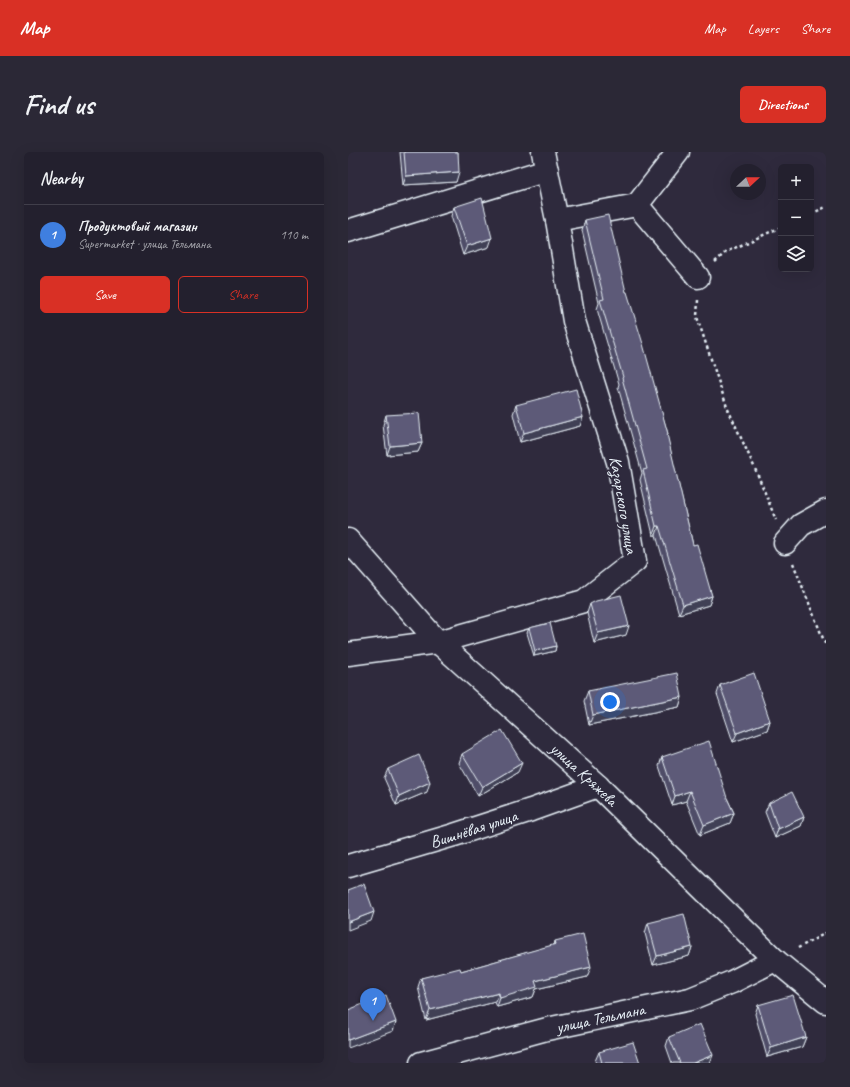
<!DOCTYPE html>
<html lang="en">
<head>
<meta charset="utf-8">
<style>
  body { margin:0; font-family:Caveat,sans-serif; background:#2b2836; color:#f1f3f6 }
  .controls { position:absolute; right:12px; top:12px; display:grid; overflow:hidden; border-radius:6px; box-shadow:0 4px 16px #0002 }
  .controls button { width:36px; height:36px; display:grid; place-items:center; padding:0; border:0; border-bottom:1px solid #403e4a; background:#23202e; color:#f1f3f6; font:20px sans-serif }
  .compass { position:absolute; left:382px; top:12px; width:36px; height:36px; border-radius:50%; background:#23202e; box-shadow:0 4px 16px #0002; rotate:68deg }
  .you { position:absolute; left:262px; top:550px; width:14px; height:14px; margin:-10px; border:3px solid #fff; border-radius:50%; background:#1a73e8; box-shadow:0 0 0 6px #1a73e833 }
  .badge { display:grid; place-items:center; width:26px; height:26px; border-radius:50%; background:#d93025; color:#fff; font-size:13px; font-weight:700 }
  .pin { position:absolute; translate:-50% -33px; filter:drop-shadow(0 1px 2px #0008) }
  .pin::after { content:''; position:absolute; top:21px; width:14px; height:12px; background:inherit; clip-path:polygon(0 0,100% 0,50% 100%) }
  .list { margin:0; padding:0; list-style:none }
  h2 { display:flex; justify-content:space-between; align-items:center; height:52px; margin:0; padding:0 16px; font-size:17px }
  h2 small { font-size:13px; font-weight:400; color:#a3a3aa }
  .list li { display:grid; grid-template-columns:26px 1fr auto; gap:12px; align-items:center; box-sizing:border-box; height:60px; padding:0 16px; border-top:1px solid #403e4a }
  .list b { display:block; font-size:15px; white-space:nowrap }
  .list p { margin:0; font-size:13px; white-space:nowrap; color:#a3a3aa }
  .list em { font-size:13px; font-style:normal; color:#a3a3aa }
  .actions { display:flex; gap:8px; padding:12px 16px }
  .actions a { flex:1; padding:9px 0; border:1px solid #d93025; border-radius:6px; text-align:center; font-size:14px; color:#d93025 }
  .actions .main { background:#d93025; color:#fff }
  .icon { flex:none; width:22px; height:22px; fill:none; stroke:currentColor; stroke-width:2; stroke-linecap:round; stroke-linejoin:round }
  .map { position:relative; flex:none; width:478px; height:911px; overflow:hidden; border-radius:6px }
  header { display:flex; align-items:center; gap:24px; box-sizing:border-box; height:56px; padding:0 20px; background:#d93025; color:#fff }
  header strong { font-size:19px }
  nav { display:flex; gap:22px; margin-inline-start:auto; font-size:14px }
  .intro { display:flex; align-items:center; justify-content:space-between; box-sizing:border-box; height:96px; padding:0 24px }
  h1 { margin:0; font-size:28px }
  .button { padding:10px 18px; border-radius:6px; background:#d93025; color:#fff; font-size:14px; font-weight:700 }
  main { display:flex; gap:24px; padding:0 24px }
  aside { flex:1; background:#23202e; border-radius:6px; box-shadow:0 4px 16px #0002 }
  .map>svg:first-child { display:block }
</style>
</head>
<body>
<header>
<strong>Map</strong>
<nav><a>Map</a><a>Layers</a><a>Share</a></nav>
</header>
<div class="intro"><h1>Find us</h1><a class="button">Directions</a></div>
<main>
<aside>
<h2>Nearby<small></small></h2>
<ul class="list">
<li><span class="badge" style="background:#3f7fe0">1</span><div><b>Продуктовый магазин</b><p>Supermarket · улица Тельмана</p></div><em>110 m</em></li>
</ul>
<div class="actions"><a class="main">Save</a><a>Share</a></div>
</aside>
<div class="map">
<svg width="478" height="911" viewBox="0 0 478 911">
  <rect width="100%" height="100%" fill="#2f2a3d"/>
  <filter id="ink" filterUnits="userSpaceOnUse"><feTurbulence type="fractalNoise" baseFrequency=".025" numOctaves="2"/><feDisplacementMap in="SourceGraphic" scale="8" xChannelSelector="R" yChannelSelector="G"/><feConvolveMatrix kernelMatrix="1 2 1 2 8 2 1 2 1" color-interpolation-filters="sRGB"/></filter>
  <g filter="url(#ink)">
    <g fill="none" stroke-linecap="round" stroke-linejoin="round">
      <g stroke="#e8f1f8" stroke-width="25">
        <g id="minor">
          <polyline points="289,53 330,0"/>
          <polyline points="209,68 289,53 350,125"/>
          <polyline points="0,79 199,18"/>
          <path id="s1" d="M 0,388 L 90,490 L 250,634 L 427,808 L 478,850"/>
          <polyline points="437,391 453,373 478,359"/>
          <polyline points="0,502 90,490 236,449 287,409 270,310 226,169 209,68 195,0"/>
          <path id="s2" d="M 0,714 L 106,683 L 183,658 L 250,634"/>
          <path id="s3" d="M 73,911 L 199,877 L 342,847 L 384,830 L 427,808"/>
        </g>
      </g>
      <g stroke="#e8f1f8" stroke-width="2.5" stroke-dasharray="3 3" stroke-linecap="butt">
        <polyline points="463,62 478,55"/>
        <polyline points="367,110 378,100 433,75"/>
        <polyline points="350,148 349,165 379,255 409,321 428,368"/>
        <polyline points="445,411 478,494"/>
        <polyline points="450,796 478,781"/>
      </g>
      <use href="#minor" stroke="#2f2a3d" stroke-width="22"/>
    </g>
    <g fill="#504d67" stroke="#e8f1f8">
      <polygon points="52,0 110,0 108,30 55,33"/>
      <polygon points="106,55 141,95 115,103 103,64"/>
      <polygon points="237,68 278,140 320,282 319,284 345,393 364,444 361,453 331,462 308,383 305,383 292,328 294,321 270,235 271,232 249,157 251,151 234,78"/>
      <polygon points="168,253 235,265 232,274 172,290 165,262"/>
      <polygon points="38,263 74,291 70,300 39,303 35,273"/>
      <polygon points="242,452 278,483 246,491 239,461"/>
      <polygon points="181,476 208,494 207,499 186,504 179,481"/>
      <polygon points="372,533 422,569 419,578 385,590 369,542"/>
      <polygon points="240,539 334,545 331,555 241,573 236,549"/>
      <polygon points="114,602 170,620 130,644 111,611"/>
      <polygon points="314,605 379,646 386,661 382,671 352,683 338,649 324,653 311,614"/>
      <polygon points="40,617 79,640 48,653 36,626"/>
      <polygon points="421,651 456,665 453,674 427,686 417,660"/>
      <polygon points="300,771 344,795 341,804 305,813 297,781"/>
      <polygon points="207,789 239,825 188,837 185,845 149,855 147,850 78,868 70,835 73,826 113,819 206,793"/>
      <polygon points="410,853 458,885 454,895 419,905 407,862"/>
      <polygon points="321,885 362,911 324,911 318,894"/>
      <polygon points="251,900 292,911 248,911 247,909"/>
    </g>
    <g fill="#413f54" stroke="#e8f1f8">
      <polygon points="111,20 108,30 55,33 58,24"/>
      <polygon points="144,86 141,95 115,103 119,94"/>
      <polygon points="235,265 232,274 172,290 176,281"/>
      <polygon points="74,291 70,300 39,303 42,294"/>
      <polygon points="308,374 311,374 308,383 305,383"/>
      <polygon points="364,444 361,453 331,462 335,453"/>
      <polygon points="281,474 278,483 246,491 250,481"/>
      <polygon points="208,494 207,499 186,504 187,499"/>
      <polygon points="334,545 331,555 241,573 245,563"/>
      <polygon points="422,569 419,578 385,590 389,581"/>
      <polygon points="174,611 170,620 130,644 134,635"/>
      <polygon points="82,630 79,640 48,653 51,644"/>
      <polygon points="342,639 338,649 324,653 327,644"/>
      <polygon points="386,661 382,671 352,683 356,673"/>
      <polygon points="456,665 453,674 427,686 430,677"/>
      <polygon points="26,760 23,769 0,778 0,770"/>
      <polygon points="344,795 341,804 305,813 309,804"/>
      <polygon points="243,815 239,825 188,837 185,845 149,855 152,846 187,829"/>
      <polygon points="151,841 147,850 78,868 82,858"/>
      <polygon points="48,870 45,879 0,896 0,888"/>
      <polygon points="458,885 454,895 419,905 423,896"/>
      <polygon points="365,903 362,911 345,911"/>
    </g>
    <g fill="#5d5a78" stroke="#e8f1f8">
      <polygon points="56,0 110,0 111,20 58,24"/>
      <polygon points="134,46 144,86 119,94 106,55"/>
      <polygon points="260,63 278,140 279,140 295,192 320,282 319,282 345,393 349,392 364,444 335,453 311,374 308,374 295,318 299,317 274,226 275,225 252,148 256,147 237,68"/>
      <polygon points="228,237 235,265 176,281 168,253"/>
      <polygon points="71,261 74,291 42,294 38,263"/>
      <polygon points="273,443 281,474 250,481 242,452 248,449"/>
      <polygon points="202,471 208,494 187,499 181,476"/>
      <polygon points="329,521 334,545 245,563 240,539"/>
      <polygon points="406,521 422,569 389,581 372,533"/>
      <polygon points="154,578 174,611 134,635 114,602"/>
      <polygon points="361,589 379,646 386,661 356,673 342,639 327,644 314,605"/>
      <polygon points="71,603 82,630 51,644 40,617"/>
      <polygon points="444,640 456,665 430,677 421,651"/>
      <polygon points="16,732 26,760 0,770 0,738"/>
      <polygon points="336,762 344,795 309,804 300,771"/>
      <polygon points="235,782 243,815 187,829 189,835 152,846 151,841 82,858 73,826 112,816 113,819 208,792 207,789"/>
      <polygon points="38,843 48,870 0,888 0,858"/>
      <polygon points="445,843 458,885 423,896 410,853"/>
      <polygon points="352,872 365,903 345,911 332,911 321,885"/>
      <polygon points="285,890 292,911 254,911 251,900"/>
    </g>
  </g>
  <g text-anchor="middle" stroke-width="3.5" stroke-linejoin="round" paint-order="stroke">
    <g font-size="17" fill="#e8f1f8" stroke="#2f2a3d">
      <text transform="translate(276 353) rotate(80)" y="6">Казарского улица</text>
      <text dy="6" stroke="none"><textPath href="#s1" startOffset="333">улица Кряжева</textPath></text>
      <text dy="6" stroke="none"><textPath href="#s2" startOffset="131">Вишнёвая улица</textPath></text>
      <text dy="6" stroke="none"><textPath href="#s3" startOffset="185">улица Тельмана</textPath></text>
    </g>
  </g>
</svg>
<div class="controls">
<button>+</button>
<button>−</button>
<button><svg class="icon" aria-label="layers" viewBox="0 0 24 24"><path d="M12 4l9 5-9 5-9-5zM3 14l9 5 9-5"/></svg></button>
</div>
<svg class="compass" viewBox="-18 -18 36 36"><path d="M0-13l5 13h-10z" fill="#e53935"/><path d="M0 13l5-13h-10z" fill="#a3a3aa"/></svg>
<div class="you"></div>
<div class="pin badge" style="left:25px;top:869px;background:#3f7fe0">1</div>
</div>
</main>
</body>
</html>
